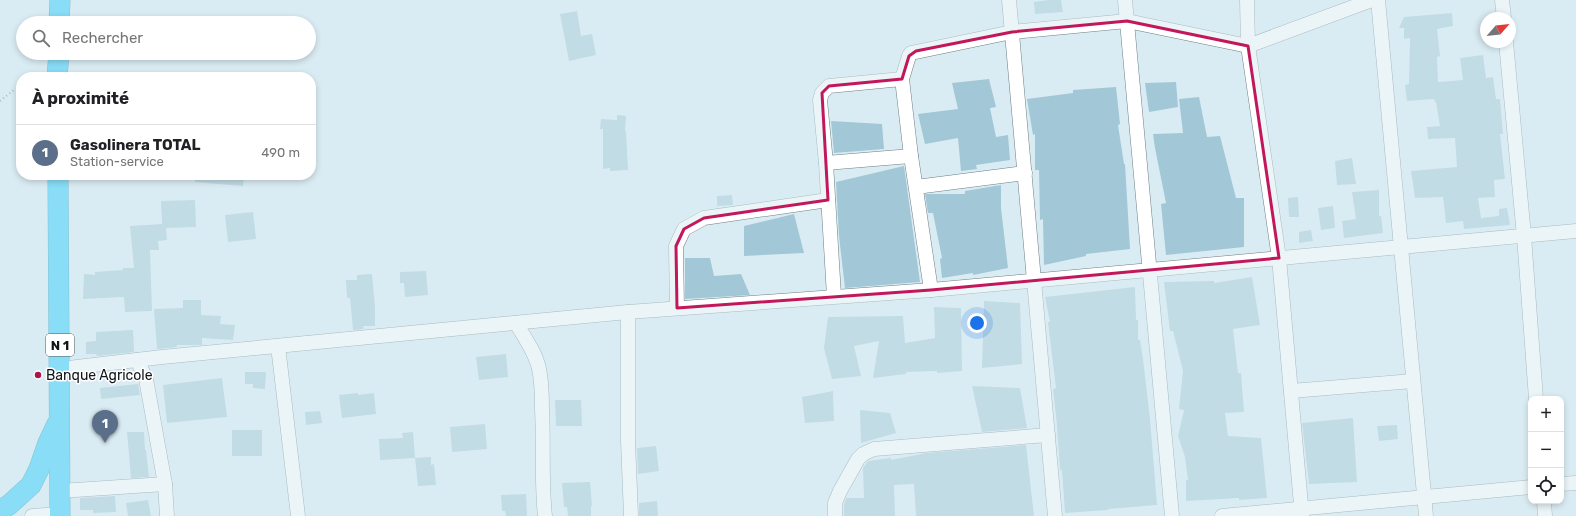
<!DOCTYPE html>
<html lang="fr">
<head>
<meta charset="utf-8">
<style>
  body { margin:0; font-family:Rubik,sans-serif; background:#f2f2f2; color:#202124 }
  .controls { position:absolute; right:12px; bottom:12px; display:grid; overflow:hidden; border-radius:8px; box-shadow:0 2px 6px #0003 }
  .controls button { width:36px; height:36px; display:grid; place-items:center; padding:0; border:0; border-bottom:1px solid #e0e0e0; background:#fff; color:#202124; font:20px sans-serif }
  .compass { position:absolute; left:1480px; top:12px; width:36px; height:36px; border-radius:50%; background:#fff; box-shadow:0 2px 6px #0003; rotate:62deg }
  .you { position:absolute; left:977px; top:323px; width:14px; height:14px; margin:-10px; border:3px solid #fff; border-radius:50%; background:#1a73e8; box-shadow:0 0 0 6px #1a73e833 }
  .badge { display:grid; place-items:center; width:26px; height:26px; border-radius:50%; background:#aa174c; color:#fff; font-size:13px; font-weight:700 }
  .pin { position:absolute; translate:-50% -33px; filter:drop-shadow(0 1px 2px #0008) }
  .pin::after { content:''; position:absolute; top:21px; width:14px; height:12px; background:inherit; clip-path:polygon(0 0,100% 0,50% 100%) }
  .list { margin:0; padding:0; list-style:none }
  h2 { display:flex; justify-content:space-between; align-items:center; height:52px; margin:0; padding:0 16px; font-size:17px }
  h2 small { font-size:13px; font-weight:400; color:#757577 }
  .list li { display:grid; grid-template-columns:26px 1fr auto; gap:12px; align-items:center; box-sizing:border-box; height:56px; padding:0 16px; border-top:1px solid #e0e0e0 }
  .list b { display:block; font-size:15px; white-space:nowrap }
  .list p { margin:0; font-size:13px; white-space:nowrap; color:#757577 }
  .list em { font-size:13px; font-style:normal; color:#757577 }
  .icon { flex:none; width:22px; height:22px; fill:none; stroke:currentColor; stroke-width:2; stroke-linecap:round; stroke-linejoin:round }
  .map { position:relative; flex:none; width:1576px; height:516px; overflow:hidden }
  .search { position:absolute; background:#fff; box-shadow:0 2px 6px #0003; left:16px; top:16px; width:300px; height:44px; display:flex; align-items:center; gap:10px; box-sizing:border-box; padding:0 14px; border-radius:22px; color:#757577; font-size:15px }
  .panel { position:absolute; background:#fff; box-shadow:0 2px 6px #0003; left:16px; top:72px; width:300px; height:108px; border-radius:16px }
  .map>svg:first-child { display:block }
</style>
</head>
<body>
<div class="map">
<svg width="1576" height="516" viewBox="0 0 1576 516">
  <rect width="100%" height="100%" fill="#daecf3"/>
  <g fill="#a2c7d6">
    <polygon points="1049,0 1061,0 1063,12 1035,14 1034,2"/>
    <polygon points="577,11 581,36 592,34 596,55 569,61 560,14"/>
    <polygon points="1452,13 1453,26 1437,29 1440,56 1437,57 1438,82 1463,80 1460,58 1483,55 1486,78 1493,77 1496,99 1500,99 1503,134 1500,134 1505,179 1494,180 1495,197 1478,198 1481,218 1499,216 1499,209 1507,208 1510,225 1464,229 1463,221 1446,223 1443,197 1415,198 1411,171 1457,167 1455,138 1428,139 1427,127 1440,126 1436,102 1435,102 1434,99 1407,101 1405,85 1409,84 1410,38 1404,39 1404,28 1399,28 1404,17"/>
    <polygon points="989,79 996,107 990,108 996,137 1008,135 1010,160 976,165 977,169 961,171 958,138 925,144 918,114 958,109 952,83"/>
    <polygon points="1176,82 1178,107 1149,112 1145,83"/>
    <polygon points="1116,87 1120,124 1118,125 1124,164 1125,164 1130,249 1086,254 1086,256 1044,265 1043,219 1040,220 1039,170 1035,170 1035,134 1033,135 1027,99 1073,93 1073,90"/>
    <polygon points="1199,97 1207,137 1220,136 1236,198 1244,198 1244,247 1166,255 1161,204 1166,203 1155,148 1153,134 1183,133 1179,99"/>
    <polygon points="617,115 626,116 625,131 626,131 628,170 610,171 610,168 603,169 603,129 600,129 601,119 617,120"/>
    <polygon points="831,121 882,124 884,149 834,153"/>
    <polygon points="1352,158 1356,184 1337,185 1335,161"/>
    <polygon points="904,166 920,282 845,288 839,236 836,182"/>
    <polygon points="195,175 244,175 243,186 195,182"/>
    <polygon points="1001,185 1001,208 1008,268 973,275 973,273 942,278 940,259 942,258 933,213 928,213 925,194 965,194 965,191"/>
    <polygon points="1379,190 1379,216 1381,216 1383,233 1344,238 1342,221 1356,219 1352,192"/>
    <polygon points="732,195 733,205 717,206 717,196"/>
    <polygon points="1298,197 1299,217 1289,217 1288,198"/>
    <polygon points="195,200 196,227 166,228 167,240 158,241 159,250 150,250 152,311 125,312 124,297 83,299 84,274 95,275 95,272 123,270 123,268 134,268 130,226 162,224 161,201"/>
    <polygon points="1333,206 1335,228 1321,230 1318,208"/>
    <polygon points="253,212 256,239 228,242 225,215"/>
    <polygon points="794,214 804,253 744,256 744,226"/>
    <polygon points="1311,230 1313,241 1299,243 1299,232"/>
    <polygon points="685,258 710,258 714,276 741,274 750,295 685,299"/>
    <polygon points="426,271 428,295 405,297 404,283 400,283 400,272"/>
    <polygon points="372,274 375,307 375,326 363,326 364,329 353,330 350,298 347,298 346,280 357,280 357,275"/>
    <polygon points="1252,277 1260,325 1233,329 1238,373 1241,373 1244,412 1225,413 1228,436 1261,438 1267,498 1239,500 1239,498 1186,501 1186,480 1188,480 1185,457 1178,436 1184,410 1179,409 1183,371 1173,331 1170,331 1164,282 1214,281 1214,283"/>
    <polygon points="1135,287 1136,320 1138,320 1138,340 1140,340 1143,359 1150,419 1157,505 1108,509 1108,510 1065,513 1062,470 1060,470 1057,425 1053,389 1056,388 1048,322 1050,322 1045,297"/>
    <polygon points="183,300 201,300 201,315 221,316 220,324 235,325 233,340 202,338 202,345 177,345 177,347 157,349 154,309 183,308"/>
    <polygon points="984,301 1020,303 1022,364 982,368"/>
    <polygon points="934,307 961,308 962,371 937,373 937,371 906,372 906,374 873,378 879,341 854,346 861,376 832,379 824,348 828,317 903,316 905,343 935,338"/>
    <polygon points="133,330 134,352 97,356 96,354 86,354 86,342 96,341 96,332"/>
    <polygon points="506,354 508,377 479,380 476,357"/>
    <polygon points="245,372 266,372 265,389 253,388 253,384 245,384"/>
    <polygon points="222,378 227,417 167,423 163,385"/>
    <polygon points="138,384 140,395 101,399 100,388"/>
    <polygon points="972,386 1020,388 1027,428 982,432"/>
    <polygon points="833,391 834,421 805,423 802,397"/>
    <polygon points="358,393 358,395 374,393 376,414 342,418 339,395"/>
    <polygon points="555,400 581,400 582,426 556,426"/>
    <polygon points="860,410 890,413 896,433 861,443"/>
    <polygon points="320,411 322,423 306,425 305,412"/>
    <polygon points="1353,418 1357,482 1309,484 1302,423"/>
    <polygon points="485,424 487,449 452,452 450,427"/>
    <polygon points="1397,425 1398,439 1379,441 1377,426"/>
    <rect x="232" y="430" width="30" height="26"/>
    <polygon points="127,432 144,432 145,450 146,450 149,477 131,478"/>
    <polygon points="413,432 415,458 380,460 379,439 403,438 402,433"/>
    <polygon points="1026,445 1034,516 916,516 914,484 894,485 895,516 844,516 844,505 846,498 864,498 863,468 868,461 891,458 891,460 926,453"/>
    <polygon points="656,446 659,471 638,474 637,448"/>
    <polygon points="431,457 431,465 434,464 436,485 418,486 415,458"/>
    <polygon points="590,482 592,506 591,506 591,516 568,516 567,507 564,507 562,483"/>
    <polygon points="526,494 527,516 506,516 505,511 502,511 501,495"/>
    <polygon points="115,496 116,512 93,513 93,510 80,510 80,498"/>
    <polygon points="148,500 151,516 128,516 126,503"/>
    <polygon points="657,501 658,516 639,516 639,503"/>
  </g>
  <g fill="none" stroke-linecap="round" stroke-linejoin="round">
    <g stroke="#6e7e85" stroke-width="15">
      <g id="minor">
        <polyline points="1009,0 1055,516"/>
        <polyline points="1125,0 1172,516"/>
        <polyline points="1247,0 1248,46 1279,258 1302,516"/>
        <polyline points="1378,0 1426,516"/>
        <polyline points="1502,0 1504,18"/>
        <polyline points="1506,42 1524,236 1536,399"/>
        <polyline points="902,79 911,156 931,290"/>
        <polyline points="826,163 911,156"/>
        <polyline points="916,187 1025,173"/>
        <polyline points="834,296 826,163 820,100 822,93 829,86 902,79 909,56 911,53 1012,32 1127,21 1248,46 1372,0"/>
        <polyline points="677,308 676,246 684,229 704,218 828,200"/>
        <polyline points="628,312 628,441 631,516"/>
        <path d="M 516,323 C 524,337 536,353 539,369 C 542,382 542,396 542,409 C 544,445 541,480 545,516"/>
        <polyline points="278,346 298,516"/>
        <polyline points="137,360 146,379 165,484 167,516"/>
        <polyline points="60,369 162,357 628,312 931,290 1576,231"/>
        <polyline points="1291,391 1413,381"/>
        <polyline points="1561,484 1576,483"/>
        <polyline points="60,491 165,484"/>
        <polyline points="1544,501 1545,516"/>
        <polyline points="32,516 60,514"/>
        <polyline points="835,516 835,503 840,491 858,459 863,454 874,449 1048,435"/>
        <polyline points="1222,516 1531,487"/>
      </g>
    </g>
    <g stroke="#1f8bac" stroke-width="21">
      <g id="highway">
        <polyline points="59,23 60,0"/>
        <polyline points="57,77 59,53"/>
        <polyline points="58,175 60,516"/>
        <polyline points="0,510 9,505 31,485 39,469 48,443 57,424"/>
      </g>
    </g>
    <polyline stroke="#6c777c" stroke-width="2" stroke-dasharray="1 3" stroke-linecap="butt" points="0,101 14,90 21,91"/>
    <use href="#minor" stroke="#fff" stroke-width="14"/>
    <use href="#highway" stroke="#27cafc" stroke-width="20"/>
  </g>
  <path d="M0 0H1576V516H0ZM 1127,21 L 1248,46 L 1279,258 L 931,290 L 677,308 L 676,246 L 684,229 L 704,218 L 828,200 L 822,93 L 829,86 L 902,79 L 909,56 L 916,51 L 1012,32 Z" fill="#daecf3" fill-opacity=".55" fill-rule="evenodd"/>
  <path fill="none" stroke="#c2185b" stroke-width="3" stroke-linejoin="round" d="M 1127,21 L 1248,46 L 1279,258 L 931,290 L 677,308 L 676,246 L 684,229 L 704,218 L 828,200 L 822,93 L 829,86 L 902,79 L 909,56 L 916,51 L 1012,32 Z"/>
  <circle fill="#aa174c" stroke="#fff" stroke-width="1.5" cx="38" cy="375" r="4"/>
  <g text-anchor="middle" stroke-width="3" stroke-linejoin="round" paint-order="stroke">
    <rect fill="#fff" stroke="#575b5d" stroke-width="1" x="46" y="334" width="28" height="22" rx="3"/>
    <g font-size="13" font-weight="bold" fill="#0f1518">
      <text x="60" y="350">N 1</text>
    </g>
    <g font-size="14" fill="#0f1518" stroke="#fff" text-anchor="start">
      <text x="46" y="380">Banque Agricole</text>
    </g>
  </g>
</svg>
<div class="controls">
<button>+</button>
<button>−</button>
<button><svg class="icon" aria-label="locate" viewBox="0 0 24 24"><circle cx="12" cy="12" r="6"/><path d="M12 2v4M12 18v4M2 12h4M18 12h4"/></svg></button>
</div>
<svg class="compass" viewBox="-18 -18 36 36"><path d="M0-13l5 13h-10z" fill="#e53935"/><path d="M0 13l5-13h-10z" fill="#757577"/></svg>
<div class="you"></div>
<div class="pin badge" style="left:105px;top:443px;background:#5c6f8a">1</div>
<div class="search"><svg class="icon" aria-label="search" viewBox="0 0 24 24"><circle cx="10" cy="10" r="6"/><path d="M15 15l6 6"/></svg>Rechercher</div>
<section class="panel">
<h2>À proximité<small></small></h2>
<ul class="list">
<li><span class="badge" style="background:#5c6f8a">1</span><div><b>Gasolinera TOTAL</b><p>Station-service</p></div><em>490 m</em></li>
</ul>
</section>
</div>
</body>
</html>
